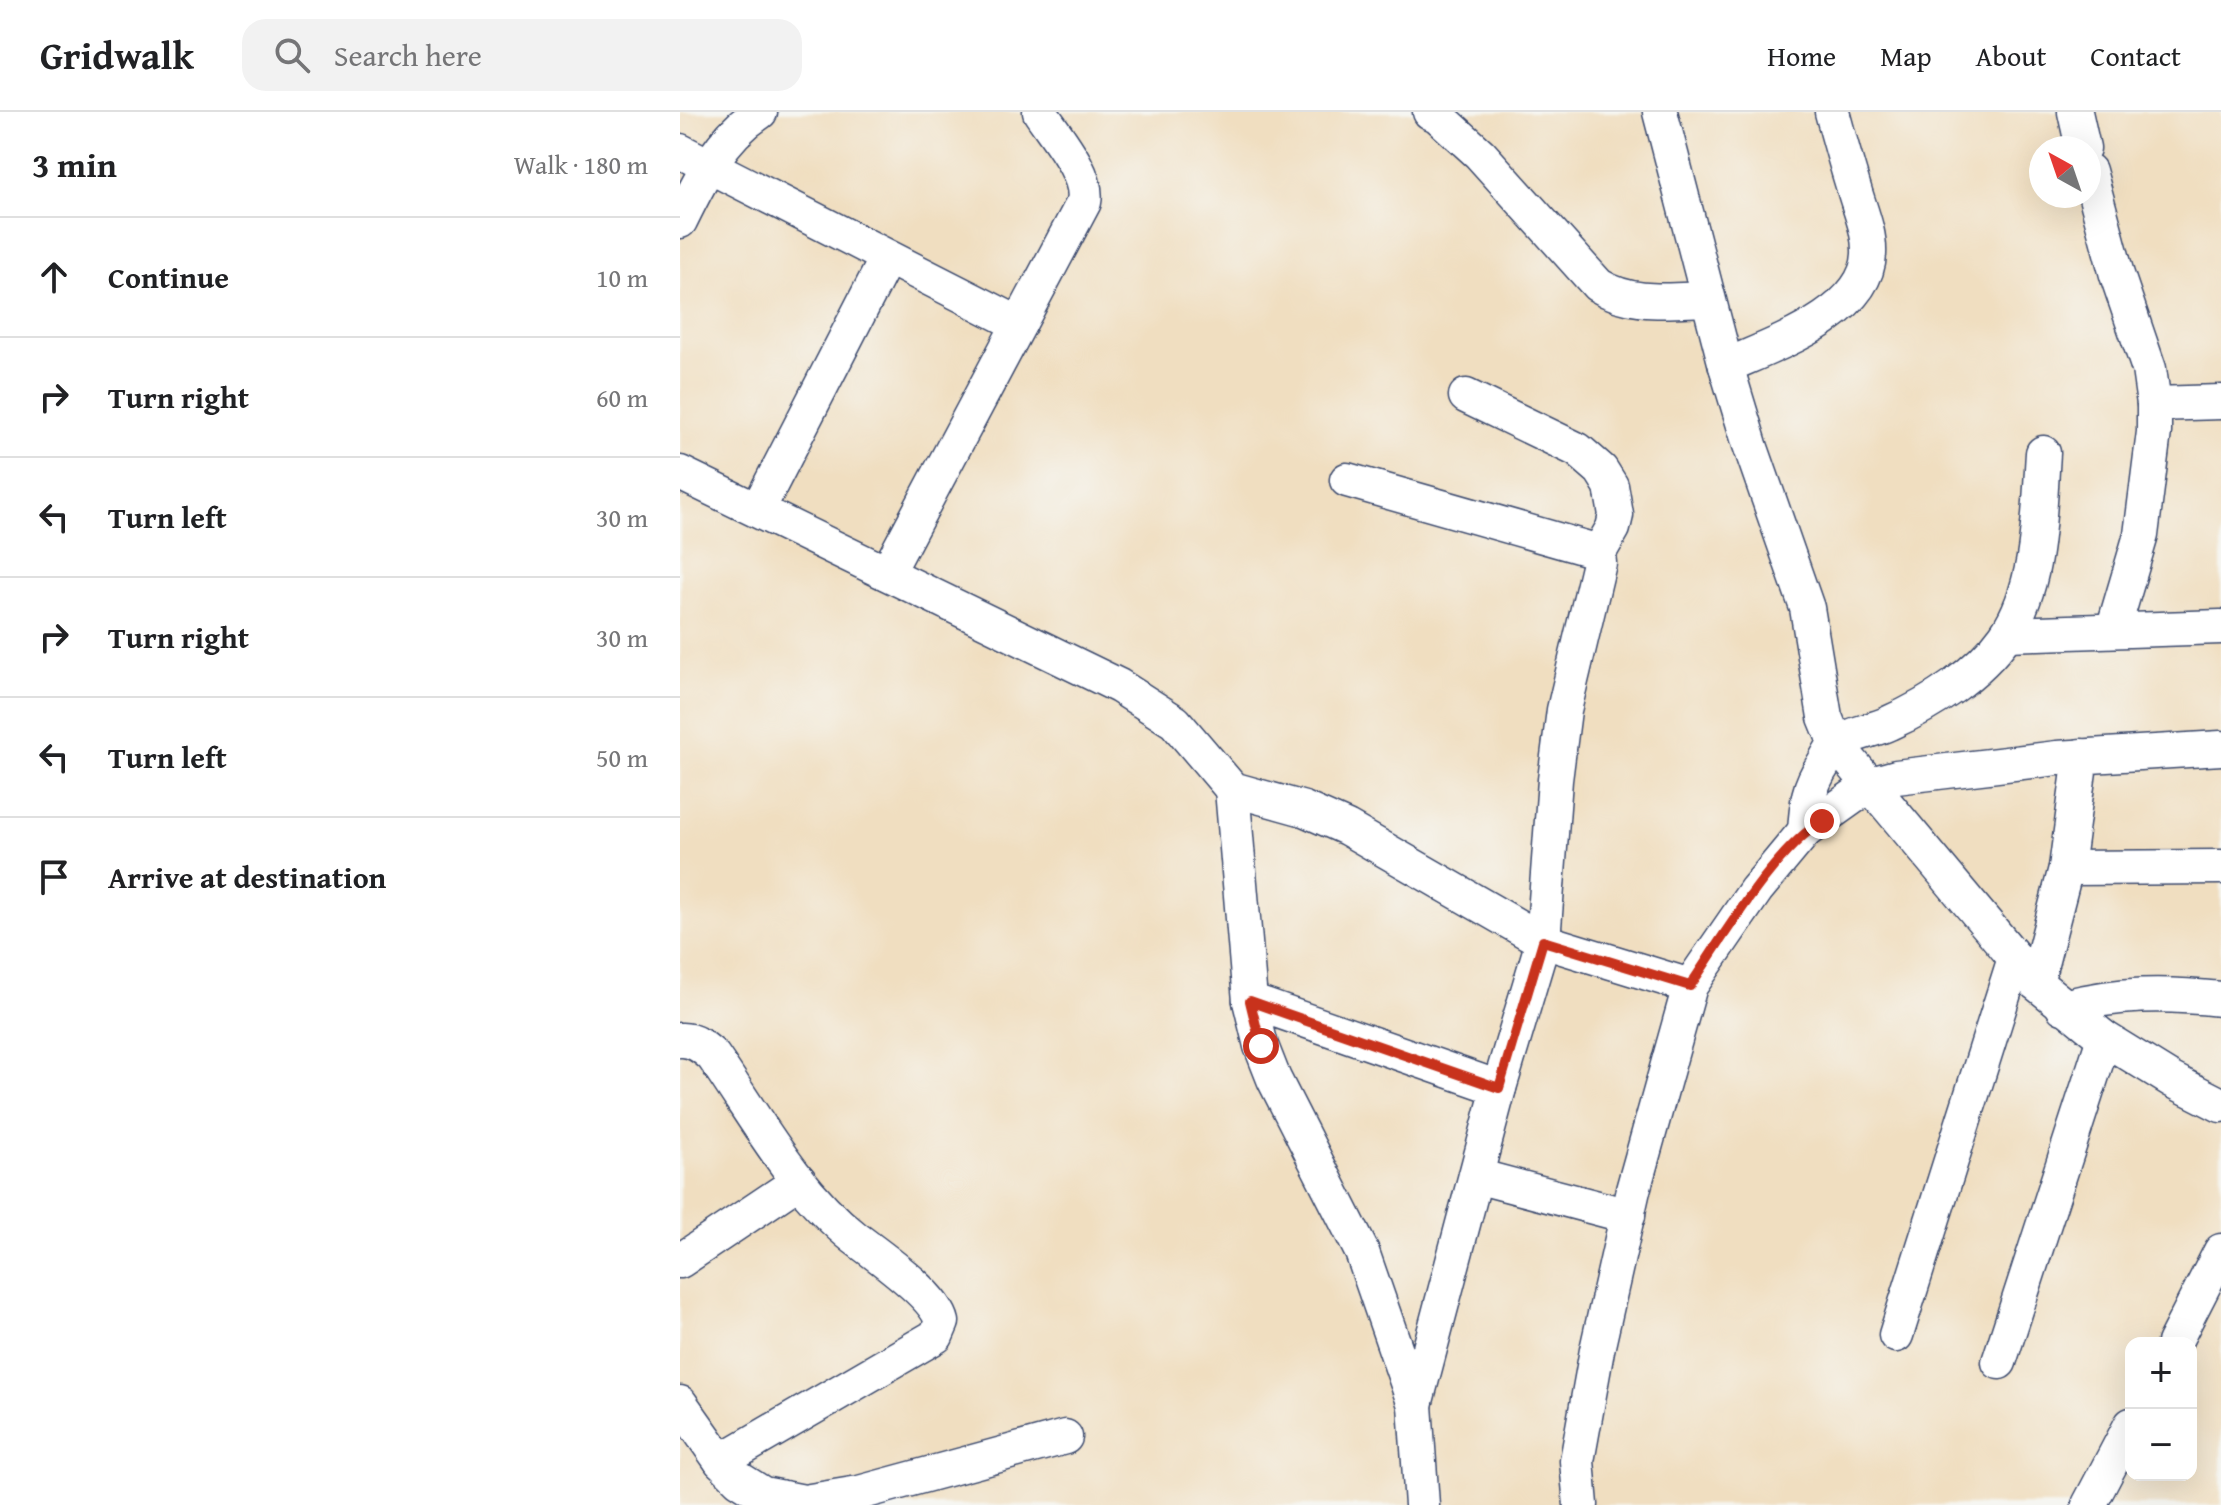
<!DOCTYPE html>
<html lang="en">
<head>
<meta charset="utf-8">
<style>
  body { margin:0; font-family:"Gentium Book Plus",serif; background:#f2f2f2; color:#202124 }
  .controls { position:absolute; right:24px; bottom:24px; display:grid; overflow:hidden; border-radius:16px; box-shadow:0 8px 32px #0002 }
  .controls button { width:72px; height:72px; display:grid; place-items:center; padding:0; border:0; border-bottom:2px solid #e0e0e0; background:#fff; color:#202124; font:40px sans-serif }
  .compass { position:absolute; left:1349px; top:24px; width:72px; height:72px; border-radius:50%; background:#fff; box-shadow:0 8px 32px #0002; rotate:320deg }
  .stop { position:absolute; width:24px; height:24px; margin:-18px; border:6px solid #c8321e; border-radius:50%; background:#fff }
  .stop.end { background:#c8321e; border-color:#fff; box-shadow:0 2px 8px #0008 }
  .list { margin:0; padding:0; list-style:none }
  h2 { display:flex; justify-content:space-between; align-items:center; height:104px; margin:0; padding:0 32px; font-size:34px }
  h2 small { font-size:26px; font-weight:400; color:#757577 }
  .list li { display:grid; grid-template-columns:52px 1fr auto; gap:24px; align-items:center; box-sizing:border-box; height:120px; padding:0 32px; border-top:2px solid #e0e0e0 }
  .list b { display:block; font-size:30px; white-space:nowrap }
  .list em { font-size:26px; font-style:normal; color:#757577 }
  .icon { flex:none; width:44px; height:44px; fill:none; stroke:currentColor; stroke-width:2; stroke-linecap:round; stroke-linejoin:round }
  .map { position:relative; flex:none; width:1541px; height:1393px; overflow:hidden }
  header { display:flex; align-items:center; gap:48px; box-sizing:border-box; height:112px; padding:0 40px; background:#fff; border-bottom:2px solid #e0e0e0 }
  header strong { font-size:38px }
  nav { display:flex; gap:44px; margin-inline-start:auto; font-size:28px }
  .search { width:560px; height:72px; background:#f2f2f2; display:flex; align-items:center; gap:20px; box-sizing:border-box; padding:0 28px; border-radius:24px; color:#757577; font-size:30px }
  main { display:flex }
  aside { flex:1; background:#fff }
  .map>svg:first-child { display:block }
</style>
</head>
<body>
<header>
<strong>Gridwalk</strong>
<div class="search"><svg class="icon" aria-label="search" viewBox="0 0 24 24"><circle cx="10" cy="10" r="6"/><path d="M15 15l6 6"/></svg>Search here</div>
<nav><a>Home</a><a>Map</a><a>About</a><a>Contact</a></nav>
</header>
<main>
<aside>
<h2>3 min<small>Walk · 180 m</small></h2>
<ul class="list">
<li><svg class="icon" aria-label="ahead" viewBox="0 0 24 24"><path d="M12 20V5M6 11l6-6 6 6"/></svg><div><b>Continue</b></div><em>10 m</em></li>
<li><svg class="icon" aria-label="right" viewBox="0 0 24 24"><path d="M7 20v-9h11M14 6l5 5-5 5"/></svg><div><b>Turn right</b></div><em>60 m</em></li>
<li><svg class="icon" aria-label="left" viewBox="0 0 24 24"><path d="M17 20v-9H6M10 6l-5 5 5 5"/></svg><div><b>Turn left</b></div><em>30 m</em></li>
<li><svg class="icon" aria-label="right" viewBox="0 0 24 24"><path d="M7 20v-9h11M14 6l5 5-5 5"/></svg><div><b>Turn right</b></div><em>30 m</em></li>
<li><svg class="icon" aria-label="left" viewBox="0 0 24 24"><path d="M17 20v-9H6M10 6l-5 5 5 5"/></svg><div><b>Turn left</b></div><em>50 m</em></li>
<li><svg class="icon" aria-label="arrive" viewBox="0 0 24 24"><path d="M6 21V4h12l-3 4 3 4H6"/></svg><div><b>Arrive at destination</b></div></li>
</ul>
</aside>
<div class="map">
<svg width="1541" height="1393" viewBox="0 0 1541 1393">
  <rect width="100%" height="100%" fill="#f6f6f2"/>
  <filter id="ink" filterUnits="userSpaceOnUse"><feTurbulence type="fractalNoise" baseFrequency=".0125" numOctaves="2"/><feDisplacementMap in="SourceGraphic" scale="16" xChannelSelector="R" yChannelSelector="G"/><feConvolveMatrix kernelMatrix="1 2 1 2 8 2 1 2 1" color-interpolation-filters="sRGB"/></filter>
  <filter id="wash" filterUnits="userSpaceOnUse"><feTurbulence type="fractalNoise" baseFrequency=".006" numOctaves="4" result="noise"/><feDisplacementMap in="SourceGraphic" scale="32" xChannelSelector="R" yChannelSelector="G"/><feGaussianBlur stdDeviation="1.8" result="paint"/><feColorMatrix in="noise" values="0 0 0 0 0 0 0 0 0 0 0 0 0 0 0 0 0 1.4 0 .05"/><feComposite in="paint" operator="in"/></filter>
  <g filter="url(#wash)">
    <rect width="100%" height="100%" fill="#f0dec0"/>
  </g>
  <g filter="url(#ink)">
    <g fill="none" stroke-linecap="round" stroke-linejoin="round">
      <g stroke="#3b496d" stroke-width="37">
        <g id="minor">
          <path d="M 750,0 L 757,3 L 800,42 L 918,173 C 951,194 990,188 1027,187"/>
          <polyline points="980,0 1046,254 1070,333 1127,496 1145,605 1156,632 1356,871 1424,926 1492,968 1541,993"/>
          <polyline points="1395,0 1403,36"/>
          <polyline points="0,39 339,212"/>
          <polyline points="1409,59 1437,163 1469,257 1474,292 1474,320 1461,423 1433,518"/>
          <path d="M 0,109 C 20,68 40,26 80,0"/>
          <path d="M 1046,254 C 1091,234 1187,202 1189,142 C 1190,120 1180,98 1174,77 C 1166,51 1159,26 1152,0"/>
          <polyline points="786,284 898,338 921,358 931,374 936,403 933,416 918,442"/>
          <polyline points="1474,292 1541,290"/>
          <polyline points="0,361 439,574 495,610 552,677 624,697 667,716 863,829 1010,874"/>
          <polyline points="78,397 207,146"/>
          <path d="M 207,461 L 404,90 C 410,63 375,23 360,0"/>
          <polyline points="1327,522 1541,515"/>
          <polyline points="552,677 570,889 819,976"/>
          <path d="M 1125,719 C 1127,690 1128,676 1144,651 C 1148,644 1152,635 1158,631 C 1174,620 1193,619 1209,611 C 1252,592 1298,562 1325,524 C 1360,474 1359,399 1363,341"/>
          <polyline points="1386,756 1541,755"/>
          <polyline points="1356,871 1386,756 1401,644"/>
          <polyline points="570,889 581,934 594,967 682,1140 735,1293 819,976 863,829 875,668 884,598 919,451 918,442 909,437 667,368"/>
          <path d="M 1383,895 C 1438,881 1485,881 1541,887"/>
          <path d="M 0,928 C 13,927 23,935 33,944 C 76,1006 115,1079 175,1126 C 197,1143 256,1183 262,1210 L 256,1224 L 41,1349"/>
          <polyline points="796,1064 948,1104"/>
          <polyline points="0,1149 119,1069"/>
          <polyline points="1216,1223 1335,846"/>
          <polyline points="1494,1231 1541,1139"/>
          <polyline points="1319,1250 1424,926"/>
          <polyline points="0,1291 41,1349 59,1367 83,1382 124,1390 179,1381 385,1325"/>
          <polyline points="735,1293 742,1393"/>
          <polyline points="901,1393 897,1349 917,1238 953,1078 1010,874 1076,778 1125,719 1191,672 1216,665 1377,646 1541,636"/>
          <polyline points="1409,1393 1451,1313"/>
        </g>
      </g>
      <use href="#minor" stroke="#fff" stroke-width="34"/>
    </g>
  </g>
  <g fill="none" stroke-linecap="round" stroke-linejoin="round" filter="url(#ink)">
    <path stroke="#c8321e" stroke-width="10" d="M 581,934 L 570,889 L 819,976 L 863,829 L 1010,874 C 1044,824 1092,741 1142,709"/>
  </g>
</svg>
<div class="controls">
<button>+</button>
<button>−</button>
</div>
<svg class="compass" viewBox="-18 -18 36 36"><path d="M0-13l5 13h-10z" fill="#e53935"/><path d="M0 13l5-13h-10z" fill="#757577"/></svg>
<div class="stop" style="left:581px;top:934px"></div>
<div class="stop end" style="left:1142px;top:709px"></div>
</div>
</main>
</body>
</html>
